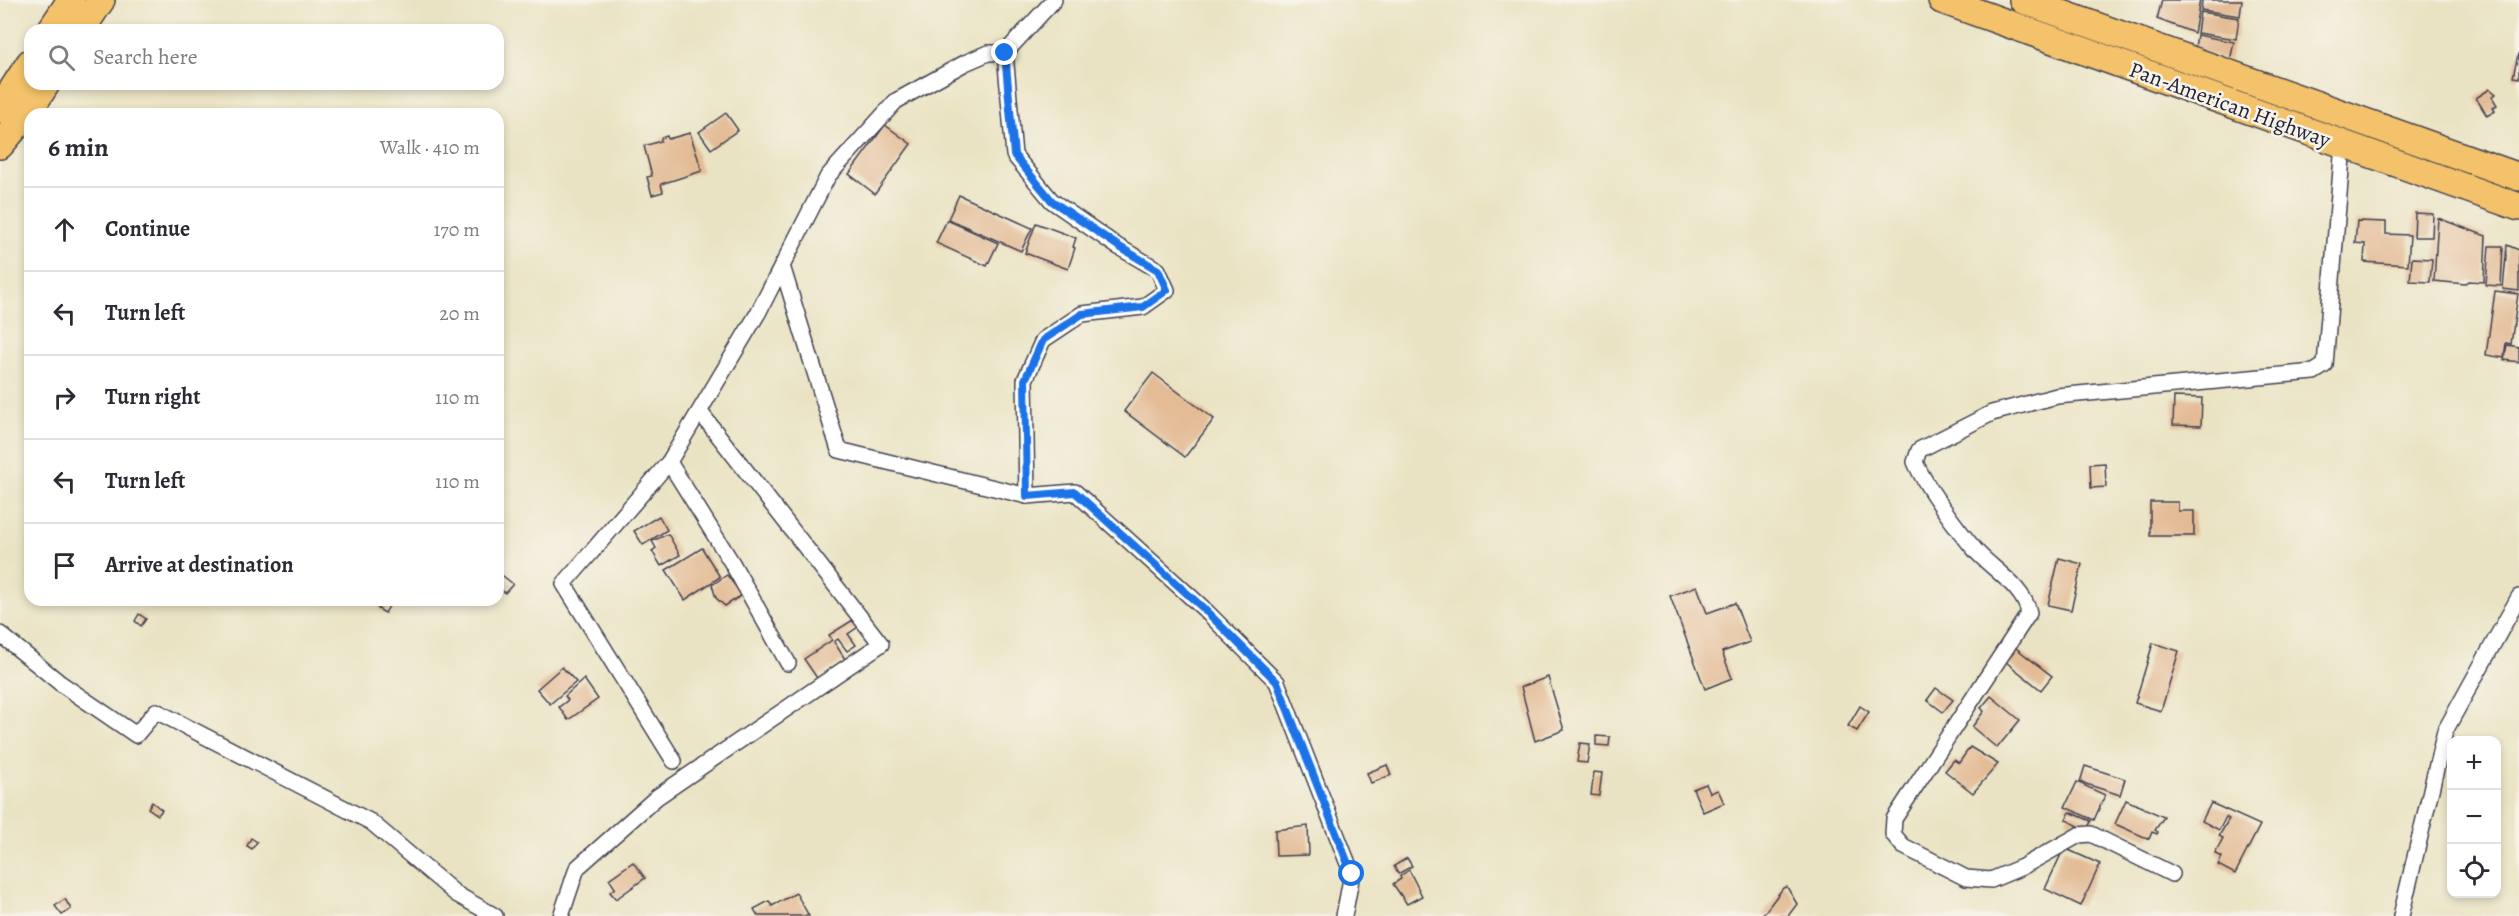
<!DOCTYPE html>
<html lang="en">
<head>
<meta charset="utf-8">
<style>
  body { margin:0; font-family:Alegreya,serif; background:#f7f7f7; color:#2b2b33 }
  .controls { position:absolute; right:18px; bottom:18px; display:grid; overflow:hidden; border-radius:12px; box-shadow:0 3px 9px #0003 }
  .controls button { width:54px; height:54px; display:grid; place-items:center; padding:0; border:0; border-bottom:2px solid #e1e1e2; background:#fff; color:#2b2b33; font:30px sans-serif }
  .stop { position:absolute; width:18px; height:18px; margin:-14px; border:4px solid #1a73e8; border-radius:50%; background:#fff }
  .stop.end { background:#1a73e8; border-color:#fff; box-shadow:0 2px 6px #0008 }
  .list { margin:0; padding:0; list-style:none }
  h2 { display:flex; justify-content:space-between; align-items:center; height:78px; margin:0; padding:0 24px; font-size:26px }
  h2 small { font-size:20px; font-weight:400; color:#7c7c81 }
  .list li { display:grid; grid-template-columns:39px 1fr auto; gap:18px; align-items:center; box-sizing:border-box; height:84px; padding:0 24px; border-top:2px solid #e1e1e2 }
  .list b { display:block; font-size:22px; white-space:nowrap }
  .list em { font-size:20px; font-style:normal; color:#7c7c81 }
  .icon { flex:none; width:33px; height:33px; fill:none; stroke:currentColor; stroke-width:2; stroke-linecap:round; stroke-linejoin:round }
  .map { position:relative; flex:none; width:2519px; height:916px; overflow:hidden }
  .search { position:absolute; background:#fff; box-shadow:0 3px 9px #0003; left:24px; top:24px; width:480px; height:66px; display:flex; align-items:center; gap:15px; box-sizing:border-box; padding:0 21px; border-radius:18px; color:#7c7c81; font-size:22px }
  .panel { position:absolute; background:#fff; box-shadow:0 3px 9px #0003; left:24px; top:108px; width:480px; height:498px; border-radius:18px }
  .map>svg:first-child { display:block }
</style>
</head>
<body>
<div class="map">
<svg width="2519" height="916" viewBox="0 0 2519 916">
  <rect width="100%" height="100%" fill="#f7f3e8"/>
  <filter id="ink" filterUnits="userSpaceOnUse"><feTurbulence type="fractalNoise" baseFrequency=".0167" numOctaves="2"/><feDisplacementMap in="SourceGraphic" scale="12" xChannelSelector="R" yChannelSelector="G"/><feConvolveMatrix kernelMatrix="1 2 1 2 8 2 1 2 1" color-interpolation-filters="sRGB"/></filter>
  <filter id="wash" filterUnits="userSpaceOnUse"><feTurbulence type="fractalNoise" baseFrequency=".008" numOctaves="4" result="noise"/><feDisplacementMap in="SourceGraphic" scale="24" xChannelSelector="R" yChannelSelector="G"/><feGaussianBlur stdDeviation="1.35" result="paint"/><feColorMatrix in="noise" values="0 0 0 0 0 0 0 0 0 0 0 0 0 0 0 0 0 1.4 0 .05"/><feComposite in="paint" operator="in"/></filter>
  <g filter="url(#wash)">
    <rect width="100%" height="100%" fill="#eae3c3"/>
    <g id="blocks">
      <g fill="#e3bb95">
        <polygon points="2162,0 2200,0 2194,33 2157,19"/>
        <polygon points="2202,0 2242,0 2240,16 2201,10"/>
        <polygon points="2200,12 2239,18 2236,39 2197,33"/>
        <polygon points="2197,35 2234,42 2230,61 2195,48"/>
        <polygon points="2518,54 2519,54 2519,78 2513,77"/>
        <polygon points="2490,89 2496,94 2492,97 2497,105 2493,108 2495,111 2487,116 2476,98"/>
        <polygon points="726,113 738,130 711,149 699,132"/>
        <polygon points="885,125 911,144 875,194 849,174"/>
        <polygon points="690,133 702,171 661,184 663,192 652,195 647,177 652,176 644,146 661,141 661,138 667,136 668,139"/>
        <polygon points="959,195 1032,228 1021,251 948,219"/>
        <polygon points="2415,213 2433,214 2432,237 2414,237"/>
        <polygon points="2438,218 2486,236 2484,282 2469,281 2465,284 2434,281"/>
        <polygon points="947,220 998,243 987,266 936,243"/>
        <polygon points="2357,221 2386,222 2386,234 2410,235 2408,265 2364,262 2365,244 2355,243"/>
        <polygon points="1036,223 1076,238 1073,247 1075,248 1068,269 1025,253"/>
        <polygon points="2507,245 2519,250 2519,291 2503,289"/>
        <polygon points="2489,246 2503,246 2501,286 2486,285"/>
        <polygon points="2412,258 2432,259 2430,282 2410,281"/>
        <polygon points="2495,291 2518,294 2511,344 2506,343 2504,358 2486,355"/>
        <polygon points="2507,345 2519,347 2519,362 2504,360"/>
        <polygon points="1153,373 1214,419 1185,457 1124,411"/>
        <polygon points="2174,397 2202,398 2201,426 2173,425"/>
        <polygon points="2105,463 2106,487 2091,488 2090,464"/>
        <polygon points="2150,502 2178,502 2178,511 2194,511 2194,536 2150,536"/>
        <polygon points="659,516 667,530 643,545 634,531"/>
        <polygon points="668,534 680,555 661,566 652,551 656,548 652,541"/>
        <polygon points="702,548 720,577 685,600 666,570"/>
        <polygon points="2059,558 2082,564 2071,610 2048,605"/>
        <polygon points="498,572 513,584 505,593 498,587"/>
        <polygon points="727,575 742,595 725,606 716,598 712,585"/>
        <polygon points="1697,586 1707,613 1735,603 1750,642 1722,652 1732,678 1705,689 1670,596"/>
        <polygon points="382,602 389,606 385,613 378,609"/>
        <polygon points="139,614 146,619 141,626 135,621"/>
        <polygon points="853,620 858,627 848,634 856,645 847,651 838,639 834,642 845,659 817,678 804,659 832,640 829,635"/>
        <polygon points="2153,643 2179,651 2161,711 2135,703"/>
        <polygon points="2012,645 2052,676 2041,690 2001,658"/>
        <polygon points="562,667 576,682 550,704 537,689"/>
        <polygon points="1548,677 1564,730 1535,741 1521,687"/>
        <polygon points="584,679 598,699 568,720 559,707 568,700 565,696"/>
        <polygon points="1936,688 1953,700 1943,712 1927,700"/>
        <polygon points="1991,696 2020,720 1997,748 1972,727 1984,711 1981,708"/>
        <polygon points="1860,706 1869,712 1857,731 1848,726"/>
        <polygon points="1596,736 1610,737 1609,746 1596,745"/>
        <polygon points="1580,743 1590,744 1587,763 1577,762"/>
        <polygon points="1970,747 1998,764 1973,793 1945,771 1954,760 1959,763"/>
        <polygon points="1387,765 1391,775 1371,783 1367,773"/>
        <polygon points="2085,766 2125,779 2120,795 2080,782"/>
        <polygon points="1594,772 1602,773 1599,796 1591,795"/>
        <polygon points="2077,782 2105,795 2094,820 2065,807"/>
        <polygon points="1706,784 1710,793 1718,790 1724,803 1703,812 1693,789"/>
        <polygon points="2126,800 2164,817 2155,830 2158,832 2157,834 2152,832 2149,839 2115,824"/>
        <polygon points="152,802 162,810 158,815 148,808"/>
        <polygon points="2211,803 2260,825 2235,874 2218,865 2222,857 2215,853 2223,838 2219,836 2229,819 2226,817 2219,830 2202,821"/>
        <polygon points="2070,812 2091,821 2087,830 2066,820"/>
        <polygon points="1308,826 1309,855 1276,856 1275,830"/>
        <polygon points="251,838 257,842 252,849 247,846"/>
        <polygon points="2064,848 2100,864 2081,906 2045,889"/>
        <polygon points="1407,858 1412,866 1398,874 1394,866"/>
        <polygon points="633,862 645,878 616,899 610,892 615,888 609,879"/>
        <polygon points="1409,870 1422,896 1407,904 1393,884 1401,879 1400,876"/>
        <polygon points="1787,887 1797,904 1788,916 1762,916 1783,888"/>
        <polygon points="796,893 809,916 758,916 754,909 769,901 772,906"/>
        <polygon points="65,899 71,909 62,915 55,906"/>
      </g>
    </g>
  </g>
  <g filter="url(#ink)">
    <use href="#blocks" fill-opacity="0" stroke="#403f4f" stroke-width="1.5"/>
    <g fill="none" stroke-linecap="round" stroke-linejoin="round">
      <g stroke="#403f4f" stroke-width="18">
        <g id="street">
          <polyline points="782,266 839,450 1027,496 1075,492 1203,608 1277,682 1352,874 1344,916"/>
          <polyline points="669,462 732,563 788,663"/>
          <polyline points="1027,496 1025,380 1043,340 1082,314 1143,307 1167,290 1158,270 1117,246 1052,201 1014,155 1005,53 1054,0"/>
          <polyline points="0,634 60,683 136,735 156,711 371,822 456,894 495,916"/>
          <polyline points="674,761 564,584 669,462 758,313 828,176 896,101 965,63 988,53 1005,53"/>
          <path d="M 2172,874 L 2091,834 L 2079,835 L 2022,867 L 1991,880 L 1966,878 L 1903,846 L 1893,834 L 1894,819 L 2029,613 C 2024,587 1993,570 1976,551 C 1957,529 1926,487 1915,462 L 1919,450 L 1992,413 L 2057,396 L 2314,372 L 2325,365 L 2343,145"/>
          <polyline points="561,916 577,868 657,797 881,644 700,412"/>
          <polyline points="2401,916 2445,731 2519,597"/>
        </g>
      </g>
      <g stroke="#403f4f" stroke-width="30">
        <g id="highway">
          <polyline points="1942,0 2519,207"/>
          <polyline points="2023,0 2519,177"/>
          <polyline points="51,30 71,0"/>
          <polyline points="81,30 101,0"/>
          <polyline points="0,109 30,63"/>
          <polyline points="0,145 28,112 46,84"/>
        </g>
      </g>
      <use href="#street" stroke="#fff" stroke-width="15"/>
      <use href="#highway" stroke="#f3c26a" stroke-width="27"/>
    </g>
  </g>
  <g fill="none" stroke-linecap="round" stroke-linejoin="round" filter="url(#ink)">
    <polyline stroke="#1a73e8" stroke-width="8" points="1005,53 1014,155 1052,201 1118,246 1158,270 1167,290 1143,307 1082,314 1043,340 1025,380 1027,496 1075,492 1203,608 1277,682 1352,874"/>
  </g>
  <g text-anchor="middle" stroke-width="5" stroke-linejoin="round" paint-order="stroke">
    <g font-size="22" fill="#22223b" stroke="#f7f3e8">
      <text transform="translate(2230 104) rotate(20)" y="8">Pan-American Highway</text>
    </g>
  </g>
</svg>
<div class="controls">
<button>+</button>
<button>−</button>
<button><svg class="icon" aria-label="locate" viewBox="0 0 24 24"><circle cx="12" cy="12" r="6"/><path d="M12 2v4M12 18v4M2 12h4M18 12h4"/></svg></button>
</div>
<div class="stop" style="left:1352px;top:874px"></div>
<div class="stop end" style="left:1005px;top:53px"></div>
<div class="search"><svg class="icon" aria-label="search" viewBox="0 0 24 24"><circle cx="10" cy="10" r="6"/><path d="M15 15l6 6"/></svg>Search here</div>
<section class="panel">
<h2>6 min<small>Walk · 410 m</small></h2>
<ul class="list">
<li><svg class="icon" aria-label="ahead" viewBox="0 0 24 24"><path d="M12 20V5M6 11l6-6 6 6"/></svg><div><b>Continue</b></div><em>170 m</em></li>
<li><svg class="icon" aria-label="left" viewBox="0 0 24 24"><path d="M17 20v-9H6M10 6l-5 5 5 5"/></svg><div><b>Turn left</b></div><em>20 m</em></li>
<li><svg class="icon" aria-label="right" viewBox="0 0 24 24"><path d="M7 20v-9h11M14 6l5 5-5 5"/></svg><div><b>Turn right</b></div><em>110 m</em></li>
<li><svg class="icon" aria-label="left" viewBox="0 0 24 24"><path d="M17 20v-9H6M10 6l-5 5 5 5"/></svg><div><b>Turn left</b></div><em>110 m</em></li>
<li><svg class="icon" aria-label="arrive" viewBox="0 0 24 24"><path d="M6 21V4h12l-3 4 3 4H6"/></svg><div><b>Arrive at destination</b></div></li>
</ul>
</section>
</div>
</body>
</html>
